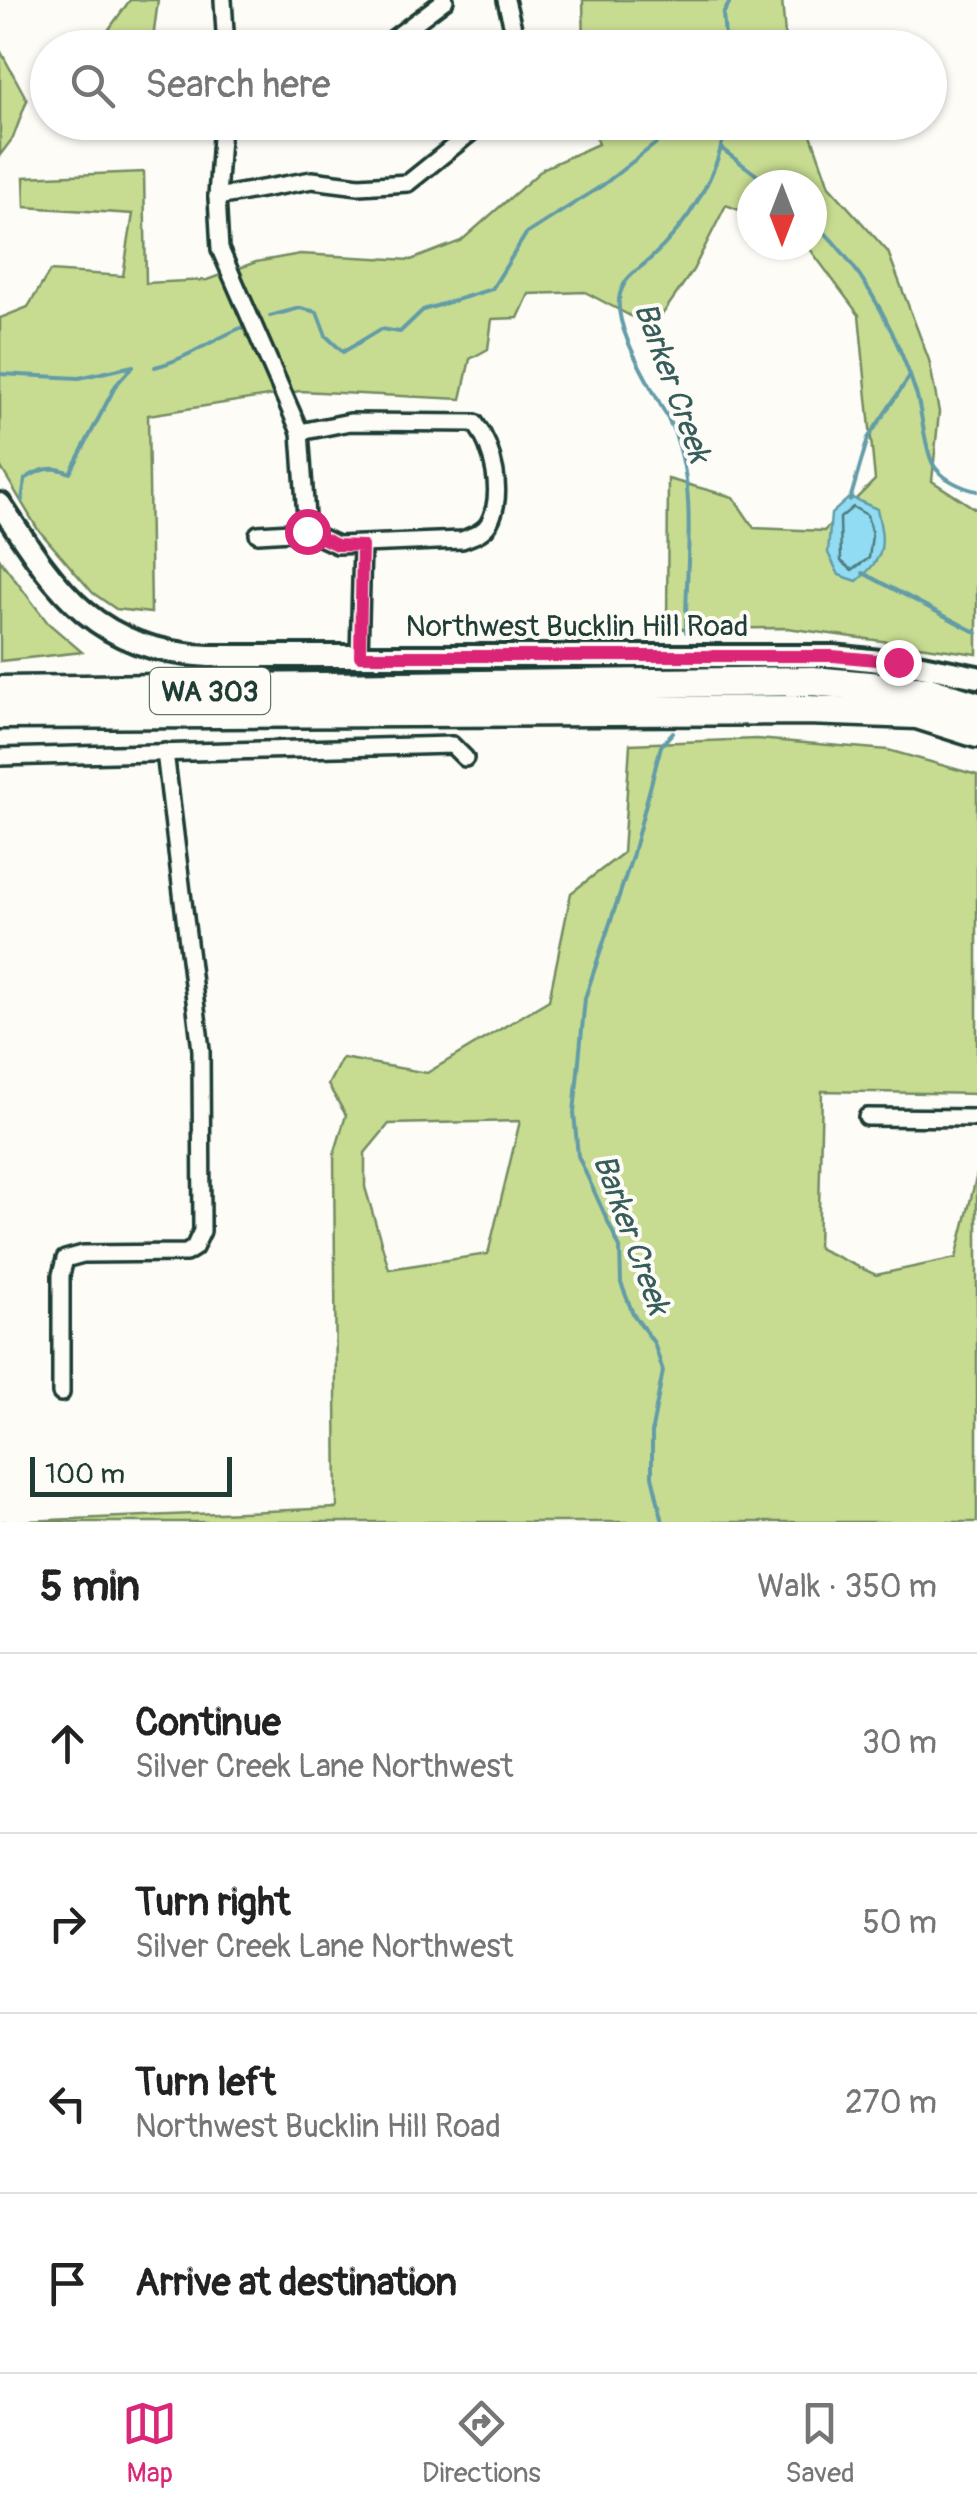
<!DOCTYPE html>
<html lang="en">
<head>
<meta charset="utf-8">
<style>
  body { margin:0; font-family:Pangolin,sans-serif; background:#f2f2f2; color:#222 }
  .compass { position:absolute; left:737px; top:170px; width:90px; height:90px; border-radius:50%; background:#fff; box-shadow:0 2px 8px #0004; rotate:180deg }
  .scale { position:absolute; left:30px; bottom:25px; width:202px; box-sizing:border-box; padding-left:10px; border:5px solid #1f3d34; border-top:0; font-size:28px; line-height:35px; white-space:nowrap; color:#1f3d34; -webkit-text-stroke:8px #fdfcf7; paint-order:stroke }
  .stop { position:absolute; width:30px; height:30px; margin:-22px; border:8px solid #db2777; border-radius:50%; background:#fff }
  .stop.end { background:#db2777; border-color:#fff; box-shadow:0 2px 10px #0008 }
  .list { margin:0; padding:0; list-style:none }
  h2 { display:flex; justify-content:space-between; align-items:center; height:130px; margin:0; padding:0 40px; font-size:42px }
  h2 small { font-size:32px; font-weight:400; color:#767676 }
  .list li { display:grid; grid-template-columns:65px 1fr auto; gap:30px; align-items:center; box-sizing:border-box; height:180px; padding:0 40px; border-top:2px solid #e0e0e0 }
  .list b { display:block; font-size:38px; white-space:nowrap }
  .list p { margin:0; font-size:32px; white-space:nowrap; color:#767676 }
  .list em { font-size:32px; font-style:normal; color:#767676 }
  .icon { flex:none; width:55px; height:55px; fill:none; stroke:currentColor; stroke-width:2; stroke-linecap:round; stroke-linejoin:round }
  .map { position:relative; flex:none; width:977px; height:1522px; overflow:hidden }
  .search { position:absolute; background:#fff; box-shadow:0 2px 8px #0004; left:30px; right:30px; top:30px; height:110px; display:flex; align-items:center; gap:25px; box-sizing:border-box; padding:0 35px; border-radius:55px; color:#767676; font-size:38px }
  .sheet { height:850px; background:#fff }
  nav { display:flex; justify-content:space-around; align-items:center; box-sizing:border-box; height:140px; border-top:2px solid #e0e0e0; background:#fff; font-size:28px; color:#767676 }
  nav a { display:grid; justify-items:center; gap:5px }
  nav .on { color:#db2777 }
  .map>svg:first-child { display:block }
</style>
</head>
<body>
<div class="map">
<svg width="977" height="1522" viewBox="0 0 977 1522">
  <rect width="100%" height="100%" fill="#fdfcf7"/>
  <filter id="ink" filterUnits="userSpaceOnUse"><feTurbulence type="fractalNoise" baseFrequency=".01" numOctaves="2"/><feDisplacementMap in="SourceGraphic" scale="20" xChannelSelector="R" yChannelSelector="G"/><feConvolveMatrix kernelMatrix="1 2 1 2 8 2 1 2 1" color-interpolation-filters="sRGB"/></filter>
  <g filter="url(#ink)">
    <g fill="#c7dc91" stroke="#738c62" stroke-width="2.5" fill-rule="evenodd">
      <polygon points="130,0 158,0 152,47 96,47"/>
      <polygon points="583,0 782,0 786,47 584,47"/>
      <polygon points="0,50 27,100 13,138 0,155"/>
      <polygon points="590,123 807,123 829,186 888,252 929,360 939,412 932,481 977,510 977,654 787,628 667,629 668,479 733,497 754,528 824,531 875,480 859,315 807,245 812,245 812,185 752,185 752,215 726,205 693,270 653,328 585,292 529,294 518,318 492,319 488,349 470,359 461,399 300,391 148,415 151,613 116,609 93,593 37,528 0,466 0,318 28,307 50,271 123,276 133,214 25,207 24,177 144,172 146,283 207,280 256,262 300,254 411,260 461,241 544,168 598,144"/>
      <polygon points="0,560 48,623 82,652 0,661"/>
      <path d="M 757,739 L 888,750 L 977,775 L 977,1094 L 822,1091 L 818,1248 L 876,1275 L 956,1258 L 977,1174 L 977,1522 L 0,1522 L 337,1508 L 334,1155 L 346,1115 L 328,1085 L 342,1058 L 427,1073 L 549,1000 L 571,893 L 623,853 L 630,744 ZM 520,1121 L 488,1254 L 389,1269 L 365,1187 L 365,1153 L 389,1124 Z"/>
    </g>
    <path fill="#92dcf3" stroke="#649ca7" stroke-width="2.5" d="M 850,497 L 877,509 C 885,545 886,557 857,581 L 839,575 L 828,553 L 831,514 Z"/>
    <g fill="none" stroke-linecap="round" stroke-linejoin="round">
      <polygon stroke="#4d7d80" stroke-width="2.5" points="853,507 867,515 872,535 869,558 852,570 841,561 840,518"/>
      <g stroke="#649ca7" stroke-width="4">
        <polyline points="726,48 723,14 731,0"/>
        <polyline points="722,149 770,185"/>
        <path d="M 812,220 C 862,266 896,331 917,396 C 922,414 925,449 933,464 C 940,478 962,488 977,491"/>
        <polyline points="270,316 300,308 317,312 326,336 343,352 381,329 400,332 423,310 492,289 526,234 603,185 659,141 671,122"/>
        <path d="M 155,367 C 185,360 213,339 243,327"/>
        <polyline points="0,374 79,378 133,366"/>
        <path d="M 22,500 L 25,479 C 40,469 53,465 70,473 L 116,385 L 133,366"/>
        <polyline points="850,500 868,438 910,376"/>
        <polyline points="863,573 977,633"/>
        <path d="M 686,632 C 685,569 698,495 675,434 C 662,400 610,330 620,294 C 625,276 637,271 649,260 C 687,226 720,174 726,122"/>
        <polyline points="663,1522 652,1476 652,1429 663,1371 654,1343 633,1314 621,1283 620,1248 578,1156 574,1113 585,998 632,857 661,746 673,732"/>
      </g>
      <g stroke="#1f3d34" stroke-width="22">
        <g id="street">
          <polyline points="223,0 226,48"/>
          <polyline points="506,0 518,48"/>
          <polyline points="368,48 385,45 445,0"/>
          <path d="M 222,122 L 217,197 L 220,249 L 300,432 L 307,531 L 337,545 L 462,540 C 472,536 484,533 489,523 C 505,494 493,447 475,423 L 350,422 L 300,432"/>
          <polyline points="217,197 312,180 359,186 408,183 484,122"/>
          <polyline points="258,534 307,531"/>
          <polyline points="359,656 362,546"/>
          <polyline points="0,757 452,745 465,758"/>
          <polyline points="867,1117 977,1118"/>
          <polyline points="61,1393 61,1275 65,1259 83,1254 186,1253 194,1248 202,1231 201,1050 165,752"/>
        </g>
      </g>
      <g stroke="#1f3d34" stroke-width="28">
        <path id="secondary" d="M 0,504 C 58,592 94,650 209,656 L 833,656 L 917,665 L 977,677"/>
      </g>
      <g stroke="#1f3d34" stroke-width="35">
        <g id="highway">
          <polyline points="0,691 813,681 925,691 977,707"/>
          <polyline points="0,714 807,710 917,714 977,733"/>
        </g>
      </g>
      <use href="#street" stroke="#fdfcf7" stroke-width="15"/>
      <use href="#secondary" stroke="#fdfcf7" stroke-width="20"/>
      <use href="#highway" stroke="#fdfcf7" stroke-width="28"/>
    </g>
  </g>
  <g fill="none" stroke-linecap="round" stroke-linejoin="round" filter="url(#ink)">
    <polyline stroke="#db2777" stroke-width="12" points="307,531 337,545 362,546 360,656 833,656 898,662"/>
  </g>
  <g text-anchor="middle" stroke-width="8" stroke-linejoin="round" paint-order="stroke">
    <rect fill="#fdfcf7" stroke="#62766e" stroke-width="2.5" x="150" y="668" width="120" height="46" rx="8"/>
    <g font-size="28" font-weight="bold" fill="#1f3d34">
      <text x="210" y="701">WA 303</text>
    </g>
    <g font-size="30" fill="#1f3d34" stroke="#fdfcf7">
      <text x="577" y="636">Northwest Bucklin Hill Road</text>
    </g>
    <g font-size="32" font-style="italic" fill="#365d5a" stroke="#fdfcf7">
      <text transform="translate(673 382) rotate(70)" y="11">Barker Creek</text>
      <text transform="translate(632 1234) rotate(70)" y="11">Barker Creek</text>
    </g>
  </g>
</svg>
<svg class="compass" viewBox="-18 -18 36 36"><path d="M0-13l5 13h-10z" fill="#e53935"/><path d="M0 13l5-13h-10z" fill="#767676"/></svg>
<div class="scale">100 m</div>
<div class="stop" style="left:307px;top:531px"></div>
<div class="stop end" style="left:898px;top:662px"></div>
<div class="search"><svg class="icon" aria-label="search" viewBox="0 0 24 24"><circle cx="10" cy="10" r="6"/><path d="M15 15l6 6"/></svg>Search here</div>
</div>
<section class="sheet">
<h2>5 min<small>Walk · 350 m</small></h2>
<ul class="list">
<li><svg class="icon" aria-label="ahead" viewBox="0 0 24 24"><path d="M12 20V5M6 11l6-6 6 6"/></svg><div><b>Continue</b><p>Silver Creek Lane Northwest</p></div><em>30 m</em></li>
<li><svg class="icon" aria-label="right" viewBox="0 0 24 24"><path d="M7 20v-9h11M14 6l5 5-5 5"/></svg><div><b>Turn right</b><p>Silver Creek Lane Northwest</p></div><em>50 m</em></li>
<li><svg class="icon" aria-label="left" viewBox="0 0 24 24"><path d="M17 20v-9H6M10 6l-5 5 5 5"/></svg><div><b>Turn left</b><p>Northwest Bucklin Hill Road</p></div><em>270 m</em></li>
<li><svg class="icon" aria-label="arrive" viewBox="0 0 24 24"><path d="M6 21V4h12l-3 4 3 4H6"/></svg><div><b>Arrive at destination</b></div></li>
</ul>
</section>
<nav>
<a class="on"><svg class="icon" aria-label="map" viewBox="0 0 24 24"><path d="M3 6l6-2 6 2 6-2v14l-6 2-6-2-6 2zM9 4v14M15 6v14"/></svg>Map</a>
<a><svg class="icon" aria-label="directions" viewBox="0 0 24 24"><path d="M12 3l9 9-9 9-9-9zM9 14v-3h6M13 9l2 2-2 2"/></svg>Directions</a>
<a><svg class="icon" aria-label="saved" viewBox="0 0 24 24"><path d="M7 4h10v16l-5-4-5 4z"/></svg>Saved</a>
</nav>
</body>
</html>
